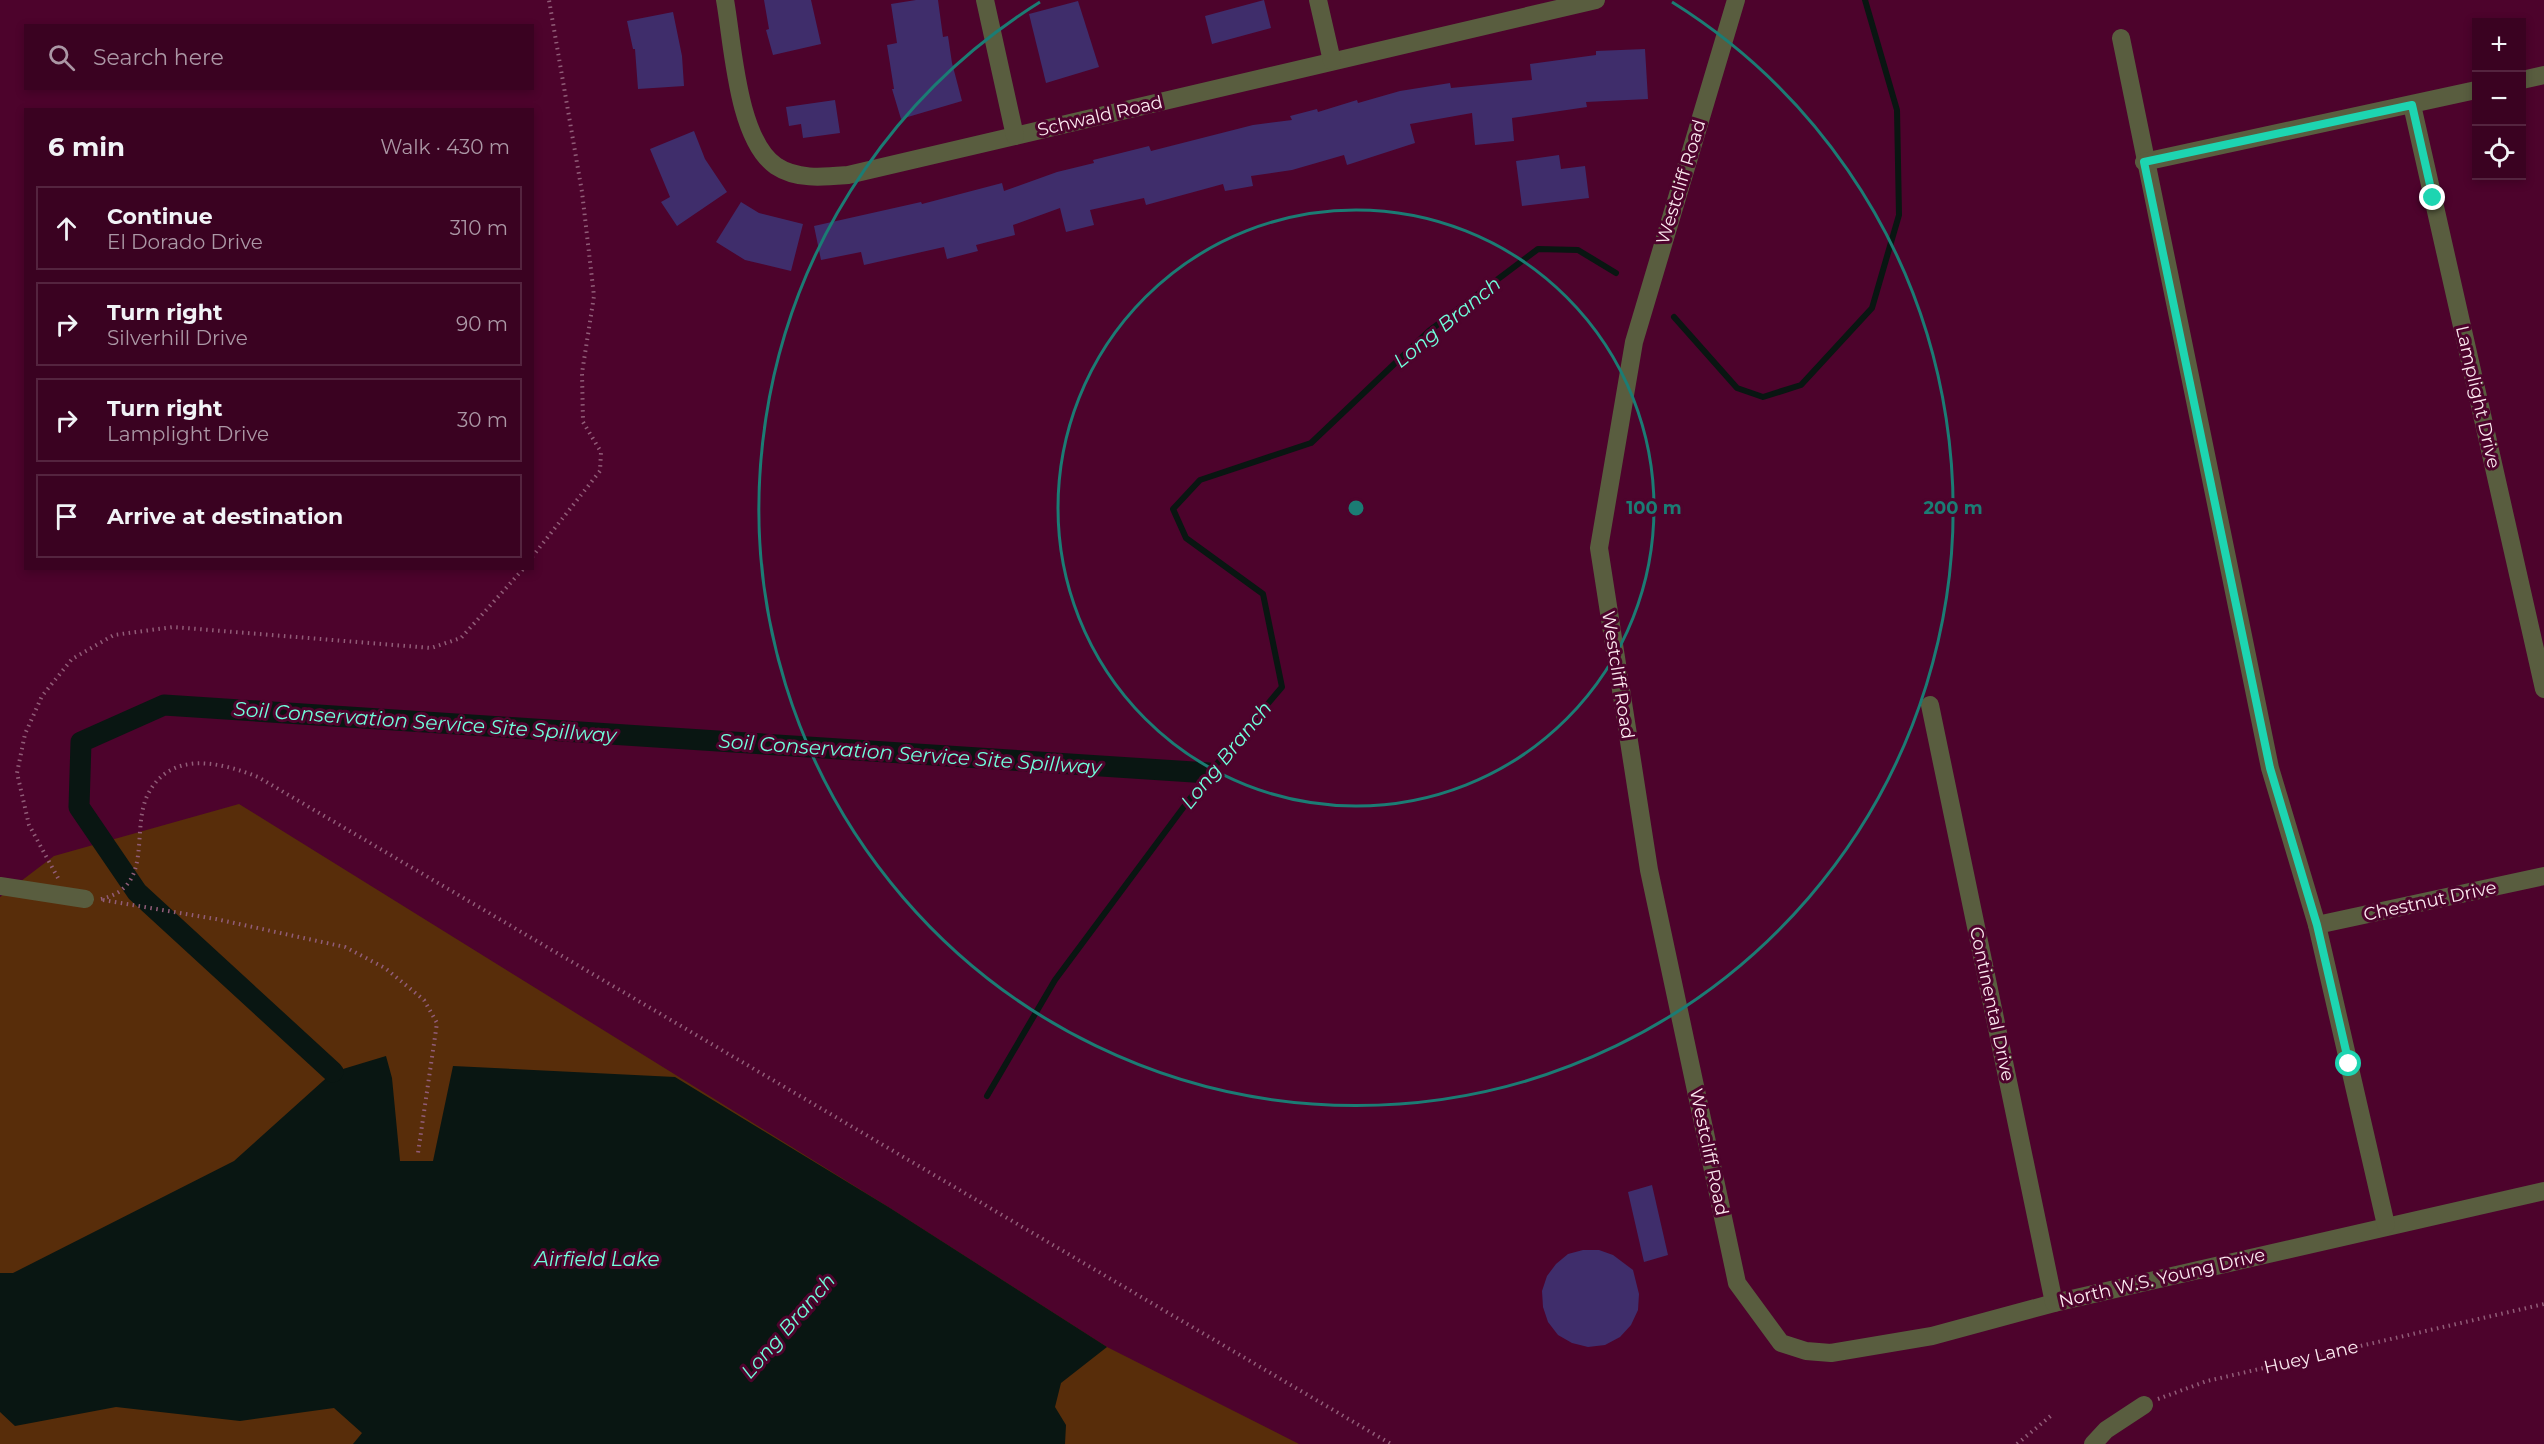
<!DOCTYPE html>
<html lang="en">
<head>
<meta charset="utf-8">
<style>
  body { margin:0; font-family:Montserrat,sans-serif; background:#410c2a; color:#f1f3f6 }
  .controls { position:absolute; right:18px; top:18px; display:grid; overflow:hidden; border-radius:0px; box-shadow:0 3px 9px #0003 }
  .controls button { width:54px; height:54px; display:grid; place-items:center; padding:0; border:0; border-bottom:2px solid #54243f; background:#3a0221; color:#f1f3f6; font:30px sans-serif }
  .stop { position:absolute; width:18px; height:18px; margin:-14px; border:4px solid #1dd5b1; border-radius:50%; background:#fff }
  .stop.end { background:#1dd5b1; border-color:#fff; box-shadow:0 2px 6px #0008 }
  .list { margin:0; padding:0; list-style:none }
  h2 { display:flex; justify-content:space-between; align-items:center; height:78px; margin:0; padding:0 24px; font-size:26px }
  h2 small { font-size:20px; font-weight:400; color:#ab97a5 }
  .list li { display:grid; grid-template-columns:39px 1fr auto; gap:18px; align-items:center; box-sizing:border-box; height:84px; margin:0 12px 12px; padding:0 12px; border:2px solid #54243f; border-radius:0px }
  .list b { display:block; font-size:22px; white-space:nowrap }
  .list p { margin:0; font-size:20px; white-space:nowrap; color:#ab97a5 }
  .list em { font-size:20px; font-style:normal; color:#ab97a5 }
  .icon { flex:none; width:33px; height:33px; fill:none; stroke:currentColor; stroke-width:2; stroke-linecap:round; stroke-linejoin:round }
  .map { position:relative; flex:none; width:2544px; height:1444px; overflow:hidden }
  .search { position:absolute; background:#3a0221; box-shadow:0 3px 9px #0003; left:24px; top:24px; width:510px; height:66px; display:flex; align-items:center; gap:15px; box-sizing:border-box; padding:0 21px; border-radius:0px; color:#ab97a5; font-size:22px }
  .panel { position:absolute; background:#3a0221; box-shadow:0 3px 9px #0003; left:24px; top:108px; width:510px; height:462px; border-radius:0px }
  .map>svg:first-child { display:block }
</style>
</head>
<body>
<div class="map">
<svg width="2544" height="1444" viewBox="0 0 2544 1444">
  <rect width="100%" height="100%" fill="#4d032c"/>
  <polygon fill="#582d0a" points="239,804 890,1208 1107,1347 1299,1444 0,1444 0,897 54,856"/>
  <polygon fill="#091612" points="386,1056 392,1078 400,1161 433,1161 453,1066 675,1077 890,1208 1107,1347 1061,1383 1055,1407 1066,1425 1065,1444 353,1444 362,1433 334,1408 240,1421 116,1407 15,1426 0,1412 0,1273 13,1273 234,1161 333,1072"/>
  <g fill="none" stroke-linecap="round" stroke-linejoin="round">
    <g stroke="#091612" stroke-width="6">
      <polyline points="1674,317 1737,388 1763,397 1801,385 1872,308 1899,215 1897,110 1865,0"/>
      <polyline points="987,1096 1055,980 1209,773 1282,687 1263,594 1186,538 1173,509 1200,480 1311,443 1429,331 1538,249 1578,250 1616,273"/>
    </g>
    <polyline stroke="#091612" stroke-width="21" points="333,1072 137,892 79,807 81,742 164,705 1209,773"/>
  </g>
  <g fill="#3f2d6b">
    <polygon points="764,0 811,0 821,44 773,55 766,30 769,29"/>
    <polygon points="916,0 938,0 943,37 948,36 952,63 962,101 901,119 892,89 894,89 887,45 897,43 891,4"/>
    <polygon points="1264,0 1271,28 1212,44 1205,16"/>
    <polygon points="1078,1 1099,67 1046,83 1029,14"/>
    <polygon points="673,12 682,56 684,86 638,89 635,49 633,49 627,21"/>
    <polygon points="1645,49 1648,99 1586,102 1587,107 1512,118 1514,141 1475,145 1472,113 1410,124 1415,143 1347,165 1344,155 1292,170 1251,176 1253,186 1225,191 1223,184 1146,205 1144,198 1090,210 1094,225 1066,232 1060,208 1013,225 1015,235 976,245 978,251 947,259 944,247 864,265 861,252 821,260 814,226 921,202 922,204 1002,183 1004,191 1057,172 1094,163 1093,160 1149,146 1151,151 1253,125 1292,120 1290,116 1317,109 1318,112 1357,100 1358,103 1400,91 1450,83 1451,88 1532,80 1530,64 1596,55 1596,51"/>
    <polygon points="835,100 840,133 803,138 801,124 789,126 786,107"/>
    <polygon points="694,131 705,159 727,192 677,226 661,202 670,197 650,149"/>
    <polygon points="1559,155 1561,169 1585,166 1589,198 1522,206 1516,161"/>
    <polygon points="741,202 759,213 803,224 791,271 745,260 716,242"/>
    <polygon points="1652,1185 1668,1255 1644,1262 1628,1192"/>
    <polygon points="1583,1250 1599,1250 1613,1255 1633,1270 1639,1294 1638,1310 1631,1325 1620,1337 1605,1345 1588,1347 1572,1343 1558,1335 1548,1322 1543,1307 1542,1291 1547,1276 1556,1264 1568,1254"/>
  </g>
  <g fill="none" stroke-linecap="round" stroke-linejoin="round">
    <g stroke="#915d78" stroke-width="4" stroke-dasharray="1.5 4.5" stroke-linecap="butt">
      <polyline points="532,557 600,471 601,452 583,422 582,373 594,296 582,192 549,0"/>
      <polyline points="58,878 29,825 17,773 25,734 42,696 72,659 114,635 173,627 431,648 461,638 524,568"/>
      <path d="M 101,899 C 155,887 130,830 148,794 C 171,750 220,762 258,777 L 1391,1444"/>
      <polyline points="103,900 216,919 345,947 385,968 424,1000 437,1023 418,1153"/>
      <polyline points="2158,1399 2207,1381 2544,1304"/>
      <polyline points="2017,1444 2053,1414"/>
    </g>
    <g stroke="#595d3f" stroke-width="18">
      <path d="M 725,0 C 733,44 737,139 776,166 C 797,180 824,177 848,175 L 1596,0"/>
      <polyline points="985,0 1015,136"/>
      <polyline points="1318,0 1332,61"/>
      <polyline points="1736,0 1634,342 1599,548 1649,870 1737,1283 1781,1343 1806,1351 1831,1353 1932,1336 2054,1303 2544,1191"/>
      <polyline points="2121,38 2270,768 2317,925 2386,1225"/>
      <polyline points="2522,80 2544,75"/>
      <polyline points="2412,105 2544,689"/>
      <polyline points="2144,162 2476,90"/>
      <polyline points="1930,705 2054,1303"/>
      <polyline points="0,886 85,899"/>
      <polyline points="2317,925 2544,876"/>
      <polyline points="2093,1444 2106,1430 2144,1405"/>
    </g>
  </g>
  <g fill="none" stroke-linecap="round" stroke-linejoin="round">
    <polyline stroke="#1dd5b1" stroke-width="8" points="2349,1064 2317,925 2270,768 2144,162 2412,105 2433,198"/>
  </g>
  <g fill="none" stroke="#1b7c74" stroke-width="3">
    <circle cx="1356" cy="508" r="298"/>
    <path d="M1672 2A597 597 0 1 1 1040 2"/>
  </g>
  <g text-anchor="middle" stroke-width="6" stroke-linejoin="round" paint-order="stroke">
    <g font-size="18" fill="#fceaf0" stroke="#4d032c">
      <text transform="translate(1100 116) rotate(-13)" y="6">Schwald Road</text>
      <text transform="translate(1681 182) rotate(-73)" y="6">Westcliff Road</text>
      <text transform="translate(2478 397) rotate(77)" y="6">Lamplight Drive</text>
      <text transform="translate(1618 675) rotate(81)" y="6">Westcliff Road</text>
      <text transform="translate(2430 901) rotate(-12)" y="6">Chestnut Drive</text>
      <text transform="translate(1992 1004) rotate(78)" y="6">Continental Drive</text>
      <text transform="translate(1709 1152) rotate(78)" y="6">Westcliff Road</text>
      <text transform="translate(2162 1278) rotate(-13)" y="6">North W.S. Young Drive</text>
      <text transform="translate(2311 1357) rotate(-13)" y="6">Huey Lane</text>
    </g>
    <g font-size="20" font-style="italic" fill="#70fedb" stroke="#4d032c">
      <text transform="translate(1447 322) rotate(-39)" y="7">Long Branch</text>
      <text transform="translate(425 722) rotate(4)" y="7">Soil Conservation Service Site Spillway</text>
      <text transform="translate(910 754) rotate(4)" y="7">Soil Conservation Service Site Spillway</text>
      <text transform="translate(1226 755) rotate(-51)" y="7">Long Branch</text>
      <text x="597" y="1266">Airfield Lake</text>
      <text transform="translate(788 1326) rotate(-49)" y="7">Long Branch</text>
    </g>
  </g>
  <circle cx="1356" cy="508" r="9" fill="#1b7c74" stroke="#4d032c" stroke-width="3"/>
  <g font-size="18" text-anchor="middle" font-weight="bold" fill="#1b7c74" stroke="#4d032c" stroke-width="6" stroke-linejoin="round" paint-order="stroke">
    <text x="1654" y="514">100 m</text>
    <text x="1953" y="514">200 m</text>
  </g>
</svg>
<div class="controls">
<button>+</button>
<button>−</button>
<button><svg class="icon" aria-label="locate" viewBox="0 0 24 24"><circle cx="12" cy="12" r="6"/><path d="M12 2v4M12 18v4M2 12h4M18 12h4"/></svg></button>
</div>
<div class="stop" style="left:2349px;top:1064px"></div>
<div class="stop end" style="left:2433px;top:198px"></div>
<div class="search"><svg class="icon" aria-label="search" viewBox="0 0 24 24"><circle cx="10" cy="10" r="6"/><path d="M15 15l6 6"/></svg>Search here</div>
<section class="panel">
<h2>6 min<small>Walk · 430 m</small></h2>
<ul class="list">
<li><svg class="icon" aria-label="ahead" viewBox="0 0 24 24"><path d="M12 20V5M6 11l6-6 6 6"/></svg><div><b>Continue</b><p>El Dorado Drive</p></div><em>310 m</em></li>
<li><svg class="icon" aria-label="right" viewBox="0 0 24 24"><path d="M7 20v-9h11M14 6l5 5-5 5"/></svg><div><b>Turn right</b><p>Silverhill Drive</p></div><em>90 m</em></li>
<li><svg class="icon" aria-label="right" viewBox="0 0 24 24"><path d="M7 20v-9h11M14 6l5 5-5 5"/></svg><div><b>Turn right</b><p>Lamplight Drive</p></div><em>30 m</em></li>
<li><svg class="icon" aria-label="arrive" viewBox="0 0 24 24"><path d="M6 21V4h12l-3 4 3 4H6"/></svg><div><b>Arrive at destination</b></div></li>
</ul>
</section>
</div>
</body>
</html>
